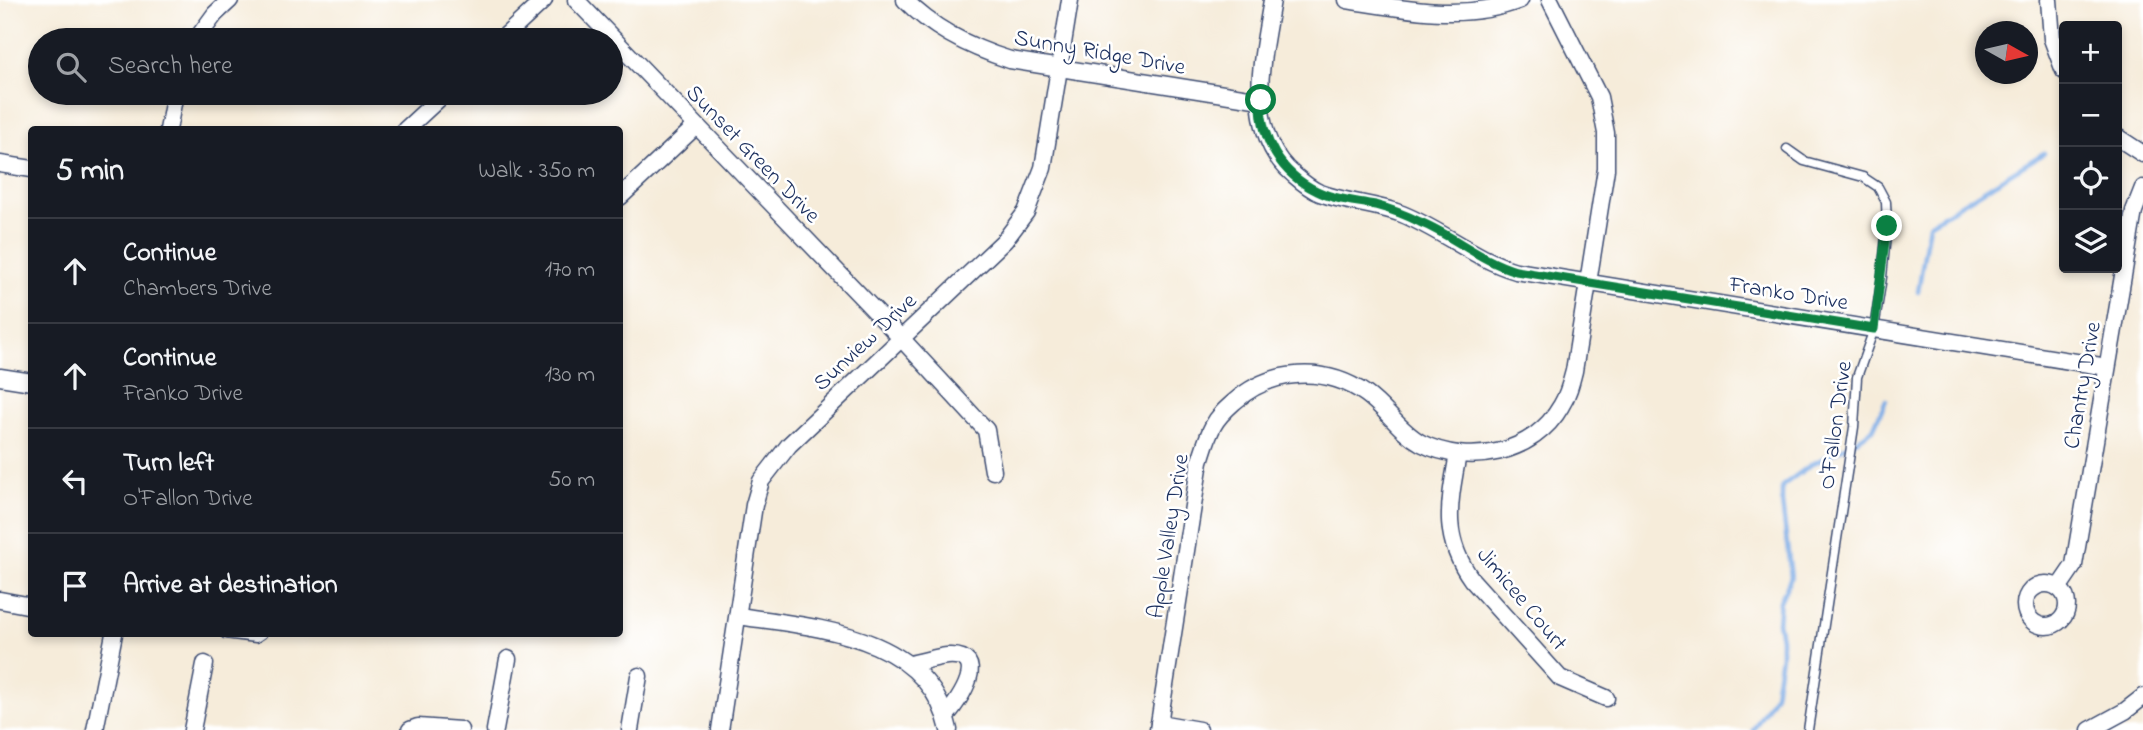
<!DOCTYPE html>
<html lang="en">
<head>
<meta charset="utf-8">
<style>
  body { margin:0; font-family:"Indie Flower",sans-serif; background:#242831; color:#f1f3f6 }
  .controls { position:absolute; right:21px; top:21px; display:grid; overflow:hidden; border-radius:7px; box-shadow:0 4px 10px #0003 }
  .controls button { width:63px; height:63px; display:grid; place-items:center; padding:0; border:0; border-bottom:2px solid #363941; background:#171b24; color:#f1f3f6; font:35px sans-serif }
  .compass { position:absolute; left:1975px; top:21px; width:63px; height:63px; border-radius:50%; background:#171b24; box-shadow:0 4px 10px #0003; rotate:98deg }
  .stop { position:absolute; width:21px; height:21px; margin:-16px; border:5px solid #0b8043; border-radius:50%; background:#fff }
  .stop.end { background:#0b8043; border-color:#fff; box-shadow:0 2px 7px #0008 }
  .list { margin:0; padding:0; list-style:none }
  h2 { display:flex; justify-content:space-between; align-items:center; height:91px; margin:0; padding:0 28px; font-size:30px }
  h2 small { font-size:23px; font-weight:400; color:#9ea1a6 }
  .list li { display:grid; grid-template-columns:46px 1fr auto; gap:21px; align-items:center; box-sizing:border-box; height:105px; padding:0 28px; border-top:2px solid #363941 }
  .list b { display:block; font-size:26px; white-space:nowrap }
  .list p { margin:0; font-size:23px; white-space:nowrap; color:#9ea1a6 }
  .list em { font-size:23px; font-style:normal; color:#9ea1a6 }
  .icon { flex:none; width:38px; height:38px; fill:none; stroke:currentColor; stroke-width:2; stroke-linecap:round; stroke-linejoin:round }
  .map { position:relative; flex:none; width:2143px; height:730px; overflow:hidden }
  .search { position:absolute; background:#171b24; box-shadow:0 4px 10px #0003; left:28px; top:28px; width:595px; height:77px; display:flex; align-items:center; gap:18px; box-sizing:border-box; padding:0 24px; border-radius:38px; color:#9ea1a6; font-size:26px }
  .panel { position:absolute; background:#171b24; box-shadow:0 4px 10px #0003; left:28px; top:126px; width:595px; height:511px; border-radius:7px }
  .map>svg:first-child { display:block }
</style>
</head>
<body>
<div class="map">
<svg width="2143" height="730" viewBox="0 0 2143 730">
  <rect width="100%" height="100%" fill="#fff"/>
  <filter id="ink" filterUnits="userSpaceOnUse"><feTurbulence type="fractalNoise" baseFrequency=".0143" numOctaves="2"/><feDisplacementMap in="SourceGraphic" scale="14" xChannelSelector="R" yChannelSelector="G"/><feConvolveMatrix kernelMatrix="1 2 1 2 8 2 1 2 1" color-interpolation-filters="sRGB"/></filter>
  <filter id="wash" filterUnits="userSpaceOnUse"><feTurbulence type="fractalNoise" baseFrequency=".00686" numOctaves="4" result="noise"/><feDisplacementMap in="SourceGraphic" scale="28" xChannelSelector="R" yChannelSelector="G"/><feGaussianBlur stdDeviation="1.57" result="paint"/><feColorMatrix in="noise" values="0 0 0 0 0 0 0 0 0 0 0 0 0 0 0 0 0 1.4 0 .05"/><feComposite in="paint" operator="in"/></filter>
  <g filter="url(#wash)">
    <rect width="100%" height="100%" fill="#f6ecda"/>
    <g fill="none" stroke-linecap="round" stroke-linejoin="round">
      <g stroke="#7bace6" stroke-width="4.5">
        <polyline points="1918,292 1929,224 2044,153"/>
        <polyline points="1753,730 1775,694 1781,656 1781,638 1778,622 1780,601 1791,577 1782,503 1782,486 1812,464 1851,444 1873,429 1886,400"/>
      </g>
    </g>
  </g>
  <g filter="url(#ink)">
    <g fill="none" stroke-linecap="round" stroke-linejoin="round">
      <g stroke="#3c4b71" stroke-width="11">
        <g id="lane">
          <polyline points="1787,149 1804,161 1863,177 1878,187 1886,202 1887,226 1882,277 1874,329 1857,377 1854,427 1808,730"/>
          <polyline points="225,634 256,638 262,634"/>
        </g>
      </g>
      <g stroke="#3c4b71" stroke-width="19">
        <g id="street">
          <polyline points="576,0 901,338 986,430 993,471"/>
          <path d="M 905,0 C 934,30 972,48 1010,60 L 1261,100"/>
          <path d="M 1272,0 C 1263,57 1242,132 1294,175 C 1302,182 1310,189 1320,193 C 1347,203 1376,204 1402,214 C 1442,230 1475,259 1516,271 L 2107,367"/>
          <path d="M 1347,0 C 1405,9 1464,22 1520,0"/>
          <polyline points="2049,0 2052,39 2064,71"/>
          <polyline points="196,40 215,14 230,0"/>
          <polyline points="501,40 544,0"/>
          <polyline points="168,130 175,93"/>
          <polyline points="405,130 445,93"/>
          <polyline points="2117,137 2143,154"/>
          <polyline points="0,164 32,169"/>
          <polyline points="620,197 696,126"/>
          <polyline points="0,377 32,382"/>
          <path d="M 1458,454 C 1449,504 1441,537 1472,580 L 1560,678 L 1606,698"/>
          <circle cx="2046" cy="605" r="21"/>
          <polyline points="2059,587 2074,565 2134,211 2143,188"/>
          <polyline points="0,600 32,606"/>
          <path d="M 738,616 C 818,628 928,634 949,730"/>
          <path d="M 909,664 C 922,662 935,657 947,656 C 992,653 959,701 946,716"/>
          <polyline points="1159,723 1199,730"/>
          <polyline points="95,730 114,634"/>
          <polyline points="192,730 205,664"/>
          <polyline points="410,730 418,727 460,730"/>
          <polyline points="495,730 508,659"/>
          <polyline points="630,730 639,676"/>
          <polyline points="720,730 754,505 761,481 789,445 1005,240 1026,212 1043,168 1070,0"/>
          <path d="M 1158,730 L 1200,461 C 1204,449 1207,437 1213,426 C 1218,416 1226,409 1234,402 C 1270,369 1325,365 1366,394 C 1386,408 1399,431 1421,443 C 1469,467 1534,454 1561,406 C 1568,395 1571,383 1574,371 L 1606,169 L 1606,133 L 1599,97 L 1550,0"/>
          <polyline points="2090,730 2125,711 2143,697"/>
        </g>
      </g>
      <use href="#lane" stroke="#fff" stroke-width="8"/>
      <use href="#street" stroke="#fff" stroke-width="16"/>
    </g>
  </g>
  <g fill="none" stroke-linecap="round" stroke-linejoin="round" filter="url(#ink)">
    <path stroke="#0b8043" stroke-width="9" d="M 1261,100 C 1260,139 1281,174 1317,191 C 1335,200 1356,201 1375,205 C 1390,209 1406,215 1420,222 C 1454,236 1481,261 1516,271 L 1874,329 L 1887,226"/>
  </g>
  <g text-anchor="middle" stroke-width="5" stroke-linejoin="round" paint-order="stroke">
    <g font-size="23" fill="#1b2f5e" stroke="#fff">
      <text transform="translate(1100 51) rotate(10)" y="8">Sunny Ridge Drive</text>
      <text transform="translate(754 153) rotate(46)" y="8">Sunset Green Drive</text>
      <text transform="translate(1789 292) rotate(9)" y="8">Franko Drive</text>
      <text transform="translate(864 341) rotate(-43)" y="8">Sunview Drive</text>
      <text transform="translate(2081 385) rotate(-80)" y="8">Chantry Drive</text>
      <text transform="translate(1834 425) rotate(-82)" y="8">O'Fallon Drive</text>
      <text transform="translate(1167 536) rotate(-81)" y="8">Apple Valley Drive</text>
      <text transform="translate(1523 598) rotate(50)" y="8">Jimicee Court</text>
    </g>
  </g>
</svg>
<div class="controls">
<button>+</button>
<button>−</button>
<button><svg class="icon" aria-label="locate" viewBox="0 0 24 24"><circle cx="12" cy="12" r="6"/><path d="M12 2v4M12 18v4M2 12h4M18 12h4"/></svg></button>
<button><svg class="icon" aria-label="layers" viewBox="0 0 24 24"><path d="M12 4l9 5-9 5-9-5zM3 14l9 5 9-5"/></svg></button>
</div>
<svg class="compass" viewBox="-18 -18 36 36"><path d="M0-13l5 13h-10z" fill="#e53935"/><path d="M0 13l5-13h-10z" fill="#9ea1a6"/></svg>
<div class="stop" style="left:1261px;top:100px"></div>
<div class="stop end" style="left:1887px;top:226px"></div>
<div class="search"><svg class="icon" aria-label="search" viewBox="0 0 24 24"><circle cx="10" cy="10" r="6"/><path d="M15 15l6 6"/></svg>Search here</div>
<section class="panel">
<h2>5 min<small>Walk · 350 m</small></h2>
<ul class="list">
<li><svg class="icon" aria-label="ahead" viewBox="0 0 24 24"><path d="M12 20V5M6 11l6-6 6 6"/></svg><div><b>Continue</b><p>Chambers Drive</p></div><em>170 m</em></li>
<li><svg class="icon" aria-label="ahead" viewBox="0 0 24 24"><path d="M12 20V5M6 11l6-6 6 6"/></svg><div><b>Continue</b><p>Franko Drive</p></div><em>130 m</em></li>
<li><svg class="icon" aria-label="left" viewBox="0 0 24 24"><path d="M17 20v-9H6M10 6l-5 5 5 5"/></svg><div><b>Turn left</b><p>O'Fallon Drive</p></div><em>50 m</em></li>
<li><svg class="icon" aria-label="arrive" viewBox="0 0 24 24"><path d="M6 21V4h12l-3 4 3 4H6"/></svg><div><b>Arrive at destination</b></div></li>
</ul>
</section>
</div>
</body>
</html>
